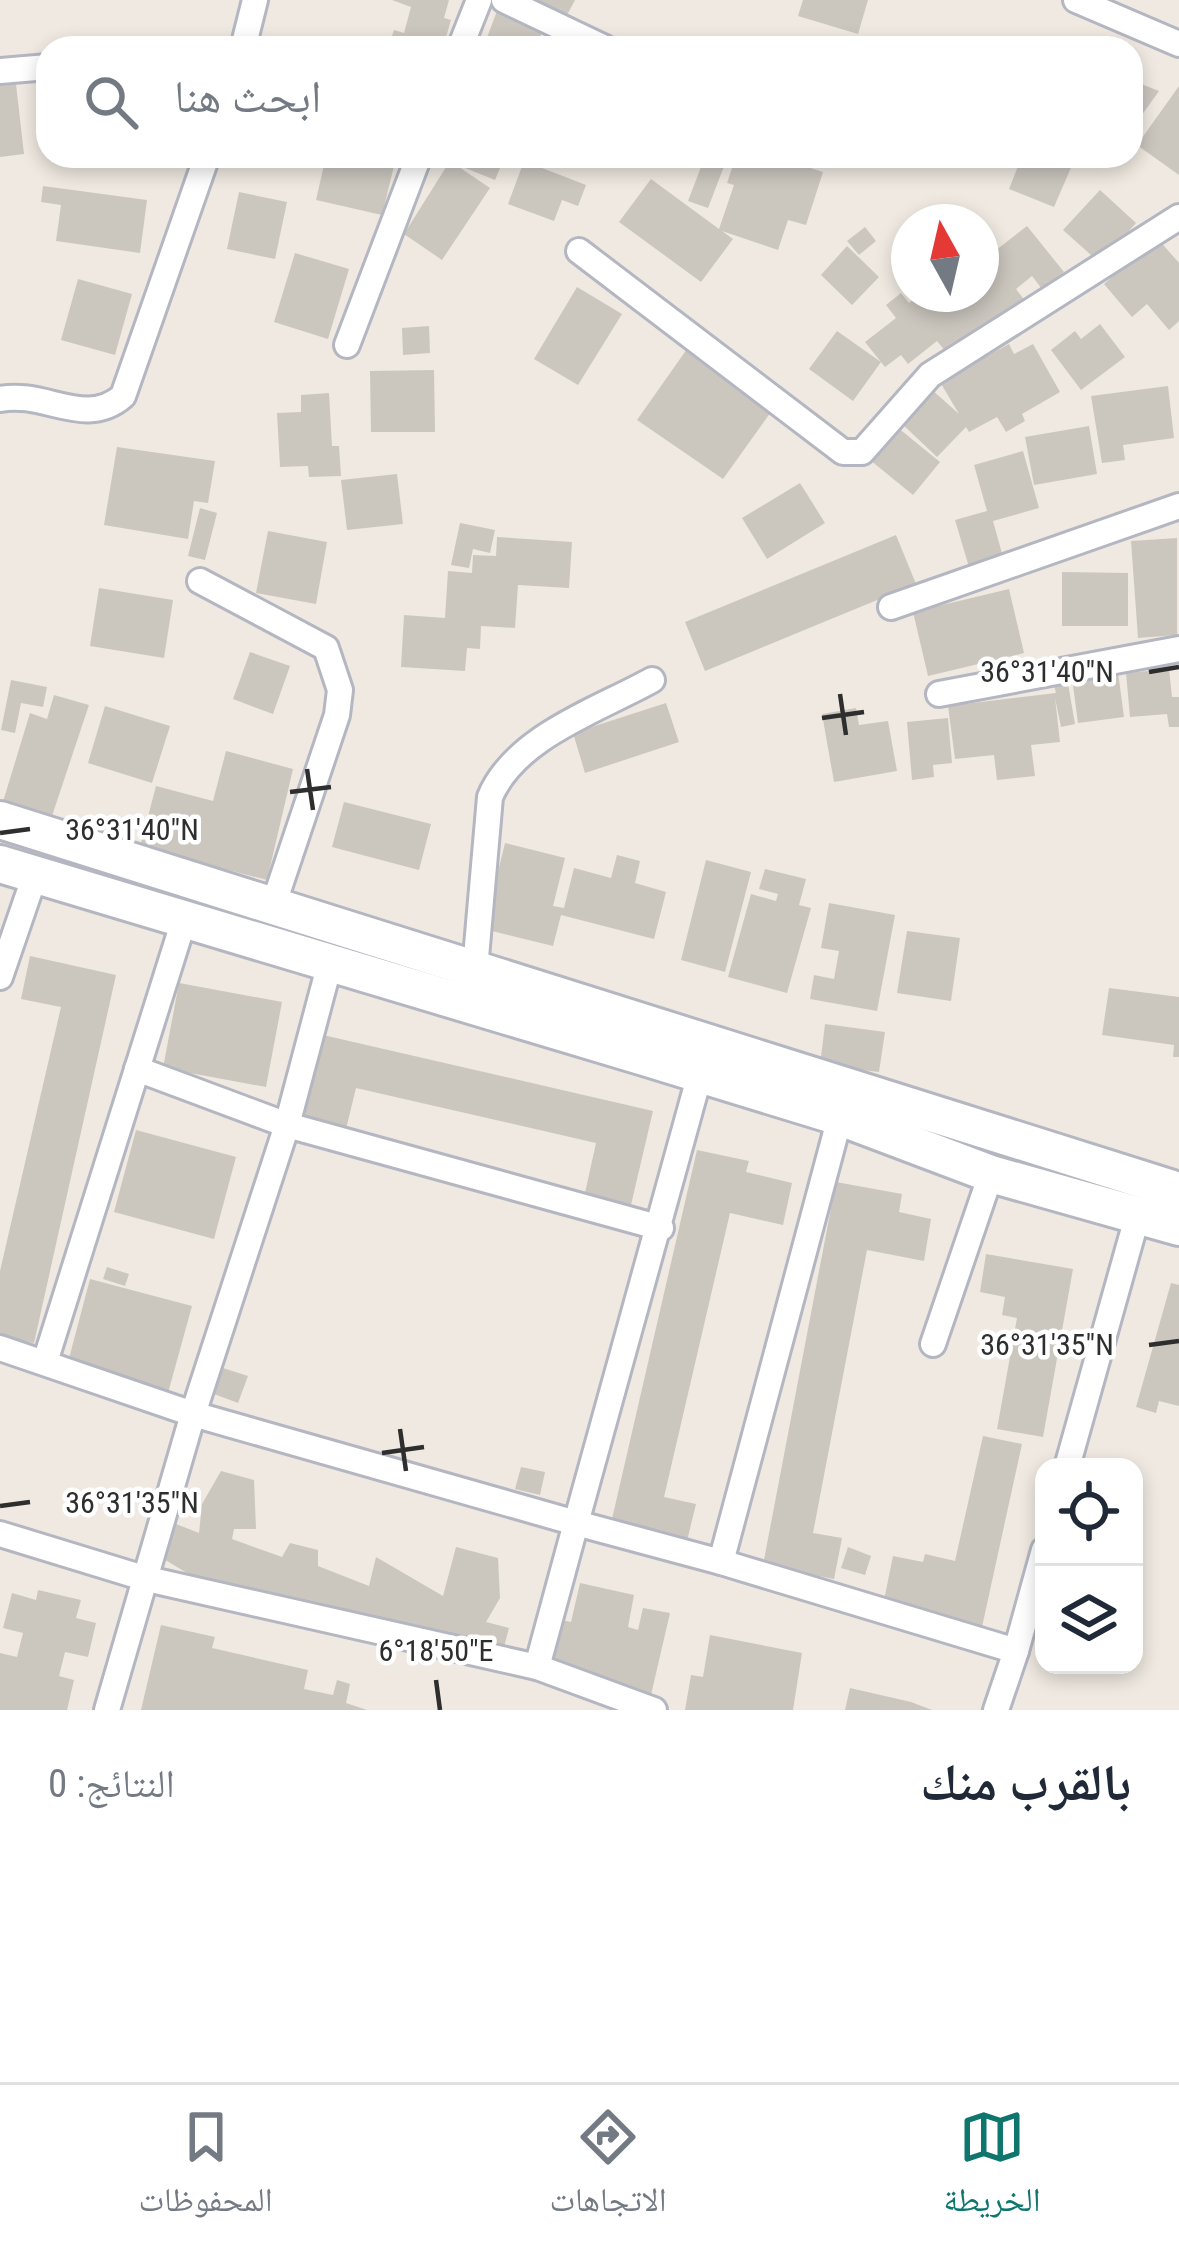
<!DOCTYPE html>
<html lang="ar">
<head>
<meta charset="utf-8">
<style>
  body { margin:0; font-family:"Roboto Condensed","Noto Naskh Arabic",sans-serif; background:#f6f6f7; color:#1f2937; direction:rtl }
  .controls { position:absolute; right:36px; bottom:36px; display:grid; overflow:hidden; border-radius:24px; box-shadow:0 6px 18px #0003 }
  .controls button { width:108px; height:108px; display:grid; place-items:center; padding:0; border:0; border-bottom:3px solid #e0e1e3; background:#fff; color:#1f2937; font:60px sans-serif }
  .compass { position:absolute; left:891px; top:204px; width:108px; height:108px; border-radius:50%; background:#fff; box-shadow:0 6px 18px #0003; rotate:352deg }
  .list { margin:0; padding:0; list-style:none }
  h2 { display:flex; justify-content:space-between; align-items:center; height:156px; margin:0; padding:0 48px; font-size:51px }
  h2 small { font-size:39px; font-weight:400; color:#747a83 }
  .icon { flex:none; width:66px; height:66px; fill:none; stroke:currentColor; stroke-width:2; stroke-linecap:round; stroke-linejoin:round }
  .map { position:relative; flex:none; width:1179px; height:1710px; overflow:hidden; direction:ltr }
  .search { position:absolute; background:#fff; box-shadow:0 6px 18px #0003; left:36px; right:36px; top:36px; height:132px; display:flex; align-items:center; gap:30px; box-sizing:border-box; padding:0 42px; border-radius:36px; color:#747a83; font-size:45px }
  .sheet { height:372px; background:#fff }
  nav { display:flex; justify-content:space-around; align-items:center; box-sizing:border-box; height:168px; border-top:3px solid #e0e1e3; background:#fff; font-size:33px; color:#747a83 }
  nav a { display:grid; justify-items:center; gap:6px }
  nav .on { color:#0f766e }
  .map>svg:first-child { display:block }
</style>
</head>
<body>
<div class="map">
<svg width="1179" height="1710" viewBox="0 0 1179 1710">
  <rect width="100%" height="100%" fill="#efe9e1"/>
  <g fill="#cbc7bf">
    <polygon points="392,0 449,0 444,18 451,20 443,48 388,48 394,30 404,33 411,7"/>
    <polygon points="531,0 575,0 566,17"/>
    <polygon points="803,0 868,0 858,34 798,16"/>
    <polygon points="497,11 543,29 536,48 483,48"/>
    <polygon points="1131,80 1159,91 1131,130"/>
    <polygon points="16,84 24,154 0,157 0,86"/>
    <polygon points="1179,86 1179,175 1137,145"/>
    <polygon points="326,156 396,158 382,215 316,200"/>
    <polygon points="453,156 505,156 495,180 453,163 490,188 442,260 404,234"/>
    <polygon points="694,156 728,156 708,208 688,201 701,167 691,163"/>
    <polygon points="736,156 773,156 823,172 806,225 788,220 778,250 722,231 733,239 701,282 619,222 651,179 719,229 734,185 727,183"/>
    <polygon points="1022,156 1076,156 1054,207 1009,189"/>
    <polygon points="524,161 586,185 578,206 562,200 554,221 508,204"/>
    <polygon points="43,186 147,200 140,253 56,241 61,205 41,202"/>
    <polygon points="1100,190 1136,223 1100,263 1063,230"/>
    <polygon points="239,192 287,202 275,259 227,249"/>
    <polygon points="1027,226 1064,272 1042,289 1032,276 1016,289 1029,306 950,357 937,341 908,364 901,355 885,367 881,362 853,401 809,369 837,331 881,362 865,342 896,318 886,305 901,293 909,303 920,294 981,294 981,262"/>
    <polygon points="865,227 876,241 859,255 847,241"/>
    <polygon points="1157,238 1179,263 1179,321 1169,330 1147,304 1132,317 1104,284"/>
    <polygon points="847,246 879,277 852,305 821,275"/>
    <polygon points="295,253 349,269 328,339 274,322"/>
    <polygon points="78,279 132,294 115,355 61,340"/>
    <polygon points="577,287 622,314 578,385 534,359"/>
    <polygon points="1100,324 1125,357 1081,390 1051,350 1075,331 1081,339"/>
    <polygon points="429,326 430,353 403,355 402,328"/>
    <polygon points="1009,344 1014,354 1033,344 1060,392 1022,414 1025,421 1006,432 997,417 969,432 966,427 937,457 900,422 931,389 959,414 940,382"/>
    <polygon points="687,349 771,412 723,479 637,420"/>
    <polygon points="434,370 435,432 371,432 370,371"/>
    <polygon points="1168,386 1174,438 1123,445 1125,460 1102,463 1091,396"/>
    <polygon points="329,393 332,446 339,446 341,476 309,477 308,466 280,467 277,413 301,412 301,395"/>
    <polygon points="1089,426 1097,474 1034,485 1025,437"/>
    <polygon points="897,427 940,462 913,495 870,460"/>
    <polygon points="117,447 215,461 208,503 194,501 188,539 104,525"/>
    <polygon points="1023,451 1039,508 993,521 1003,557 969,567 955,520 987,511 974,465"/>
    <polygon points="397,474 403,524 347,530 341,480"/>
    <polygon points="800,483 825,523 767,559 742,518"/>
    <polygon points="200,508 217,513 205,560 188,556"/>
    <polygon points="460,523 495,530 490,553 473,549 469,568 451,565"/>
    <polygon points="268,531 327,542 316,604 256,593"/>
    <polygon points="896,535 916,584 705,671 685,622"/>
    <polygon points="497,537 572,542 569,588 518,585 515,628 481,626 480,649 467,648 465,671 401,667 404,615 445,618 448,571 472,573 473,555 496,556"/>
    <polygon points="1177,538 1177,635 1138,638 1131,541"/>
    <polygon points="1062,572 1128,573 1128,626 1062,626"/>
    <polygon points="99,588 173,600 164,658 90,646"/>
    <polygon points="1009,589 1024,653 928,676 913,612"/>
    <polygon points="250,652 290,666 273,714 233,699"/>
    <polygon points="1169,669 1172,697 1179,697 1179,727 1169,727 1167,714 1130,717 1126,673"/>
    <polygon points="1118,672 1124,717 1078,723 1072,678"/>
    <polygon points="1067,678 1075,724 1061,727 1055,698 1060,742 1031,745 1035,776 997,780 994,755 955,759 948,706 1056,693 1053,681"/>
    <polygon points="11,680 47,687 43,707 21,703 15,733 1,730"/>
    <polygon points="54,695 89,705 51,819 2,805 30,713 47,719"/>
    <polygon points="666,703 679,742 585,773 573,733"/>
    <polygon points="105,706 170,726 152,783 88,763"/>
    <polygon points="856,708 859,725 888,721 897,771 834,782 822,714"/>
    <polygon points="948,718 952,763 933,765 934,777 912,780 907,722"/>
    <polygon points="226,751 293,769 267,880 140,847 156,786 213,801"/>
    <polygon points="344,802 431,824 419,870 332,847"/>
    <polygon points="505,843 565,858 553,906 564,908 574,868 611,878 617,855 640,861 635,883 666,892 654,939 561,915 553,946 484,929"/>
    <polygon points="706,860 751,872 725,972 681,960"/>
    <polygon points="765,869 806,879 799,905 811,908 787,993 728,977 751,894 776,901 778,894 759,889"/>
    <polygon points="829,903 895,915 877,1011 810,999 814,975 834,979 839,951 821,948"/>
    <polygon points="907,931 960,938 951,1001 897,993"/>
    <polygon points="30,956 116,975 34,1343 0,1336 0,1271 61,1007 21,999"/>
    <polygon points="179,983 282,1002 266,1087 163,1068"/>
    <polygon points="1109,988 1179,997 1179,1057 1173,1057 1174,1045 1102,1035"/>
    <polygon points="825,1024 885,1032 879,1072 820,1065"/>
    <polygon points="323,1035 653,1111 627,1222 581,1211 596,1143 356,1088 345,1133 303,1124"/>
    <polygon points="136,1130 236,1157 214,1239 114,1212"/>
    <polygon points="697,1150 749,1161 746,1172 792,1183 783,1225 730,1213 664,1497 696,1504 685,1549 609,1532"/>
    <polygon points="836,1182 902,1194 899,1212 931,1219 924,1261 867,1250 813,1533 842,1538 834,1579 763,1565"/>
    <polygon points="986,1254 1073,1269 1043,1437 997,1429 1017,1318 1002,1315 1005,1297 980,1292"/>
    <polygon points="107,1267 129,1274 125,1286 103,1279"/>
    <polygon points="90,1279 192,1306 168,1393 67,1366"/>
    <polygon points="1171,1283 1179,1285 1179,1406 1159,1401 1156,1413 1136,1407"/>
    <polygon points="223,1368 248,1376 238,1403 214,1394"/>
    <polygon points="983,1436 1022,1444 982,1627 883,1605 893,1556 923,1562 925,1554 955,1561"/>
    <polygon points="521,1467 545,1472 540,1495 515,1489"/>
    <polygon points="221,1471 254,1480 256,1529 234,1529 232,1539 282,1557 290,1543 318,1550 318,1566 369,1586 376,1557 443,1596 456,1547 498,1558 500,1598 486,1622 509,1628 500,1662 212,1588 162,1558 171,1522 199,1533 202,1504"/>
    <polygon points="848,1547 871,1556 865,1575 841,1568"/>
    <polygon points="580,1583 634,1595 628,1627 638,1630 643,1608 670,1613 651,1695 549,1673 561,1620 571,1622"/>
    <polygon points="38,1590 81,1600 76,1618 96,1623 88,1657 65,1652 59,1676 74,1680 67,1710 0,1710 0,1653 17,1657 23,1633 3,1628 12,1593 36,1600"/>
    <polygon points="161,1625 215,1637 212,1648 308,1670 304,1689 333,1695 337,1680 350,1684 346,1703 367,1710 141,1710"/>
    <polygon points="710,1635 802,1653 793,1710 685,1710 691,1675 703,1677"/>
    <polygon points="850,1688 911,1702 932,1710 845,1710"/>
  </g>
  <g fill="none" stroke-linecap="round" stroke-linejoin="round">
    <g stroke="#b4b7c1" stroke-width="30">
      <g id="minor">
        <polyline points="504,0 605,48"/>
        <polyline points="1076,0 1179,44"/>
        <polyline points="243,48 255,0"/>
        <polyline points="460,48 479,0"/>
        <polyline points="0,71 48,67"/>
        <polyline points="579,251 843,452 862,452 930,375 1179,217"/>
        <polyline points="347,345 419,156"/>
        <path d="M 0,399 C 45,390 85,429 123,396 L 207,156"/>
        <polyline points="200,581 326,648 340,690 337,715 273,906"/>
        <polyline points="891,607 1179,506"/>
        <polyline points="939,694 1179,649"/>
        <polyline points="330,963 287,1125 661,1228"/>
        <path d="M 475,969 L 490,797 C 515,737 598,710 652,680"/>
        <polyline points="0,977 35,875"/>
        <polyline points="700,1074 576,1523 721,1562 840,1117"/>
        <polyline points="933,1344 991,1174"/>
        <polyline points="0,1348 193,1414 576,1523 537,1667"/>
        <polyline points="45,1362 184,920"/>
        <polyline points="1067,1467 1138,1214"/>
        <polyline points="0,1534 147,1579 537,1667 654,1710"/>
        <polyline points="721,1562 1016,1651 1044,1550"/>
        <polyline points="107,1710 193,1414 287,1125 137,1069"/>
        <polyline points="996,1710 1016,1651"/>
      </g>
    </g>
    <g stroke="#b4b7c1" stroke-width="42">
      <g id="secondary">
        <polyline points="0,820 1179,1191"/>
        <polyline points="0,864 644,1057 840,1117 991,1174 1179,1227"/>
      </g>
    </g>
    <use href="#minor" stroke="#fff" stroke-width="24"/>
    <use href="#secondary" stroke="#fff" stroke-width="36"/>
  </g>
  <path fill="none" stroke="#2e2e2e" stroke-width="4.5" d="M 1149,672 L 1179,667M 840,694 L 846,735M 822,718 L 864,712M 307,769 L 313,810M 290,792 L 331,787M 0,833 L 30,829M 1149,1345 L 1179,1341M 400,1429 L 406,1471M 382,1453 L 424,1447M 0,1506 L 30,1502M 436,1680 L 440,1710"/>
  <g font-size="30" text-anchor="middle" fill="#2e2e2e" stroke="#fff" stroke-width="9" stroke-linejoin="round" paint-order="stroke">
    <text x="1047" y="682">36°31'40"N</text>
    <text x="132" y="840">36°31'40"N</text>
    <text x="1047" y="1355">36°31'35"N</text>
    <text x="132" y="1513">36°31'35"N</text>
    <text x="436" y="1661">6°18'50"E</text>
  </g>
</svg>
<div class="controls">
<button><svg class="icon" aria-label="locate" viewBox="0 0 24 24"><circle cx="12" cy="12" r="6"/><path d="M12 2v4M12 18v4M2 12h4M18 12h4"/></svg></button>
<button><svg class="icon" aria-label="layers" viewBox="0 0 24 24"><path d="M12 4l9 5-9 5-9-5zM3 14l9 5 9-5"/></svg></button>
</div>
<svg class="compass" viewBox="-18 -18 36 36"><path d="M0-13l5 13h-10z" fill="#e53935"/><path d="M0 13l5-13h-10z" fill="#747a83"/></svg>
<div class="search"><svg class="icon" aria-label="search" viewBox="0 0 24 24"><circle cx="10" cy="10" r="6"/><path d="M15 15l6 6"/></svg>ابحث هنا</div>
</div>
<section class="sheet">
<h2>بالقرب منك<small>النتائج: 0</small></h2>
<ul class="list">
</ul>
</section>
<nav>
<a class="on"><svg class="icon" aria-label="map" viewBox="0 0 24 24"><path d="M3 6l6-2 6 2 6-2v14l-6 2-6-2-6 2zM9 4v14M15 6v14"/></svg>الخريطة</a>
<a><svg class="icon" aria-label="directions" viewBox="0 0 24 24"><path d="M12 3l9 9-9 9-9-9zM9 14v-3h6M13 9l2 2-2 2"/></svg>الاتجاهات</a>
<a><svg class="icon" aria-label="saved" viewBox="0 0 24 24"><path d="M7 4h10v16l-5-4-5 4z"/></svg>المحفوظات</a>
</nav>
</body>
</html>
